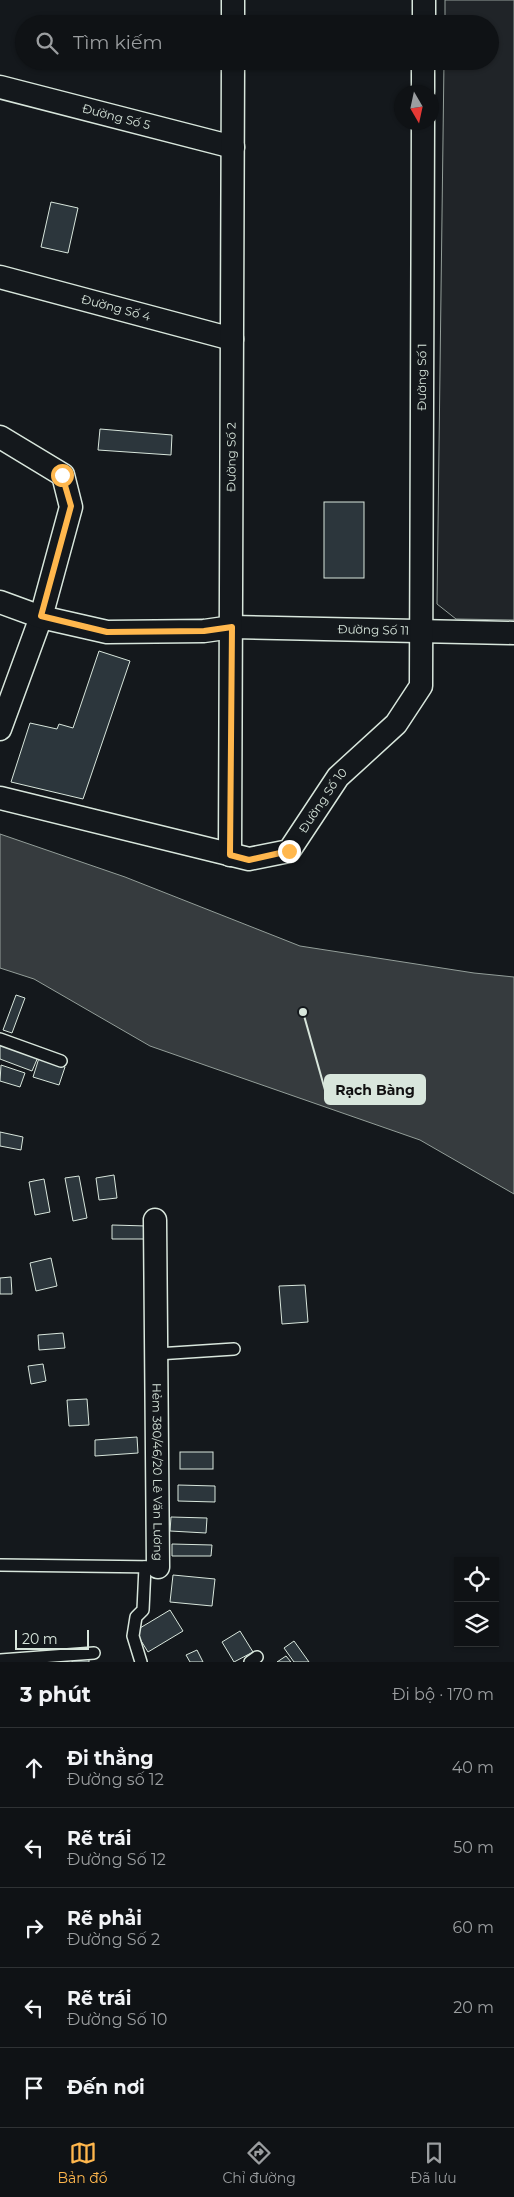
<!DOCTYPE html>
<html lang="vi">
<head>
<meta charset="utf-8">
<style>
  body { margin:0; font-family:Montserrat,sans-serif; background:#181b1e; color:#f1f3f6 }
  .controls { position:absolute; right:15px; bottom:15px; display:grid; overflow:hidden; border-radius:0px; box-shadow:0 1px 4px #0004 }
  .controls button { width:45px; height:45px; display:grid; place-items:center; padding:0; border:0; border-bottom:1px solid #2f3234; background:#0f1215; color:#f1f3f6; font:25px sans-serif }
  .compass { position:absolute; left:394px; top:85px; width:45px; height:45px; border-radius:50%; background:#0f1215; box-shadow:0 1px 4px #0004; rotate:171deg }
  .scale { position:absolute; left:15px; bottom:12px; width:74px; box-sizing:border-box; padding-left:5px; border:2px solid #d8e6dc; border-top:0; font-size:14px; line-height:18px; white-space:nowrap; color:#d8e6dc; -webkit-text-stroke:4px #14181c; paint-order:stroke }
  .stop { position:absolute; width:15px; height:15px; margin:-11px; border:4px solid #ffb74d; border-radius:50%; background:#fff }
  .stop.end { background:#ffb74d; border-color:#fff; box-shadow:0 1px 5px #0008 }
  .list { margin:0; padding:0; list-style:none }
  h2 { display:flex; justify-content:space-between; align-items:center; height:65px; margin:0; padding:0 20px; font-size:21px }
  h2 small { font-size:16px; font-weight:400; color:#9b9ea0 }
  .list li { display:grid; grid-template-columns:32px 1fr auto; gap:15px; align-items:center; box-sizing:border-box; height:80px; padding:0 20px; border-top:1px solid #2f3234 }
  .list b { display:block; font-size:19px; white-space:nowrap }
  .list p { margin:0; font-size:16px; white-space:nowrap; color:#9b9ea0 }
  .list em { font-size:16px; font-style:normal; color:#9b9ea0 }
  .icon { flex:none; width:28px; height:28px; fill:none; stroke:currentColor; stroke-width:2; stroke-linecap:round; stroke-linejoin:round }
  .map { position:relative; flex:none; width:514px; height:1662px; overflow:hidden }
  .search { position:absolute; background:#0f1215; box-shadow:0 1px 4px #0004; left:15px; right:15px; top:15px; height:55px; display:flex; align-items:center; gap:12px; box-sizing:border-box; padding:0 18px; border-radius:28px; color:#9b9ea0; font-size:19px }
  .sheet { height:465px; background:#0f1215 }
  nav { display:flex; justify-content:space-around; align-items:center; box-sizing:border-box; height:70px; border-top:1px solid #2f3234; background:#0f1215; font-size:14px; color:#9b9ea0 }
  nav a { display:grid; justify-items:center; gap:2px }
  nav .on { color:#ffb74d }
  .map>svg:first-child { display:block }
</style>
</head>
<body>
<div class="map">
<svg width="514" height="1662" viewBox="0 0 514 1662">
  <rect width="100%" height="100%" fill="#14181c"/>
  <polygon fill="#202428" stroke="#939e99" points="445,0 514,0 514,620 456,619 437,604 444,61 490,61 490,24 445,24"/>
  <polygon fill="#363b3e" stroke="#939e99" points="0,834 125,877 300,946 474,973 514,977 514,1194 420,1140 150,1046 34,979 0,968"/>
  <g fill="#2c363c" stroke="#d8e6dc">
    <polygon points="51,202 78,208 68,253 41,247"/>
    <polygon points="100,429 172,435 171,455 98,450"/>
    <rect x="324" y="502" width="40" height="76"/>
    <polygon points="99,651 130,661 83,799 11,782 30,723 57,729 59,724 73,728"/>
    <polygon points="16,995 25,998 12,1033 3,1030"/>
    <polygon points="0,1042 38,1057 32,1071 0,1059"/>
    <polygon points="39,1058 65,1067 59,1085 33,1077"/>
    <polygon points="1,1065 25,1073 20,1087 0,1081"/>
    <polygon points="0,1132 23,1137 21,1150 0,1146"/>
    <polygon points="114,1175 117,1198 99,1200 96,1178"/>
    <polygon points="79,1176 87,1218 73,1221 65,1178"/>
    <polygon points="44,1179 50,1212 35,1215 29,1182"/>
    <polygon points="112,1225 147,1226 147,1239 112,1239"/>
    <polygon points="51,1258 57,1286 36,1291 30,1263"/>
    <polygon points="11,1277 12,1294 0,1294 0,1278"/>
    <polygon points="305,1285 308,1322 282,1324 279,1286"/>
    <polygon points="63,1333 65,1348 39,1350 38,1335"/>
    <polygon points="43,1364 46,1381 31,1384 28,1366"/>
    <polygon points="87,1399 89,1425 69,1426 67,1400"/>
    <polygon points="137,1437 138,1453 95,1456 95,1440"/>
    <rect x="180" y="1452" width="33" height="17"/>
    <polygon points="178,1485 215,1486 215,1502 178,1501"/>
    <polygon points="171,1517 207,1518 206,1533 170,1531"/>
    <polygon points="172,1544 212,1545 211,1556 172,1556"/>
    <polygon points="173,1575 215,1579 212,1606 170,1602"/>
    <polygon points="170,1610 183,1631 148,1652 135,1631"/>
    <polygon points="240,1631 253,1652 234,1662 222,1642"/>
    <polygon points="294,1641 309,1662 294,1662 284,1648"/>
    <polygon points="197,1650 203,1662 190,1662 186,1655"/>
    <polygon points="286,1656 291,1662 277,1662"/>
    <polygon points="89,1658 89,1662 72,1662 72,1660"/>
  </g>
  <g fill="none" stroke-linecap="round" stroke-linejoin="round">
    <g stroke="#d8e6dc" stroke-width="14">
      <g id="lane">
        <polyline points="0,1039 61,1061"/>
        <polyline points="157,1354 234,1349"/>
        <polyline points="0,1565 158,1567"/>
        <polyline points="0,1660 94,1653"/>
        <polyline points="141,1662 133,1636 136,1617 143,1610 145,1567"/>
        <polyline points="250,1662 257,1657"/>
      </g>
    </g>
    <g stroke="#d8e6dc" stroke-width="25">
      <g id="street">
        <polyline points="233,24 233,0"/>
        <polyline points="424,24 424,0"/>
        <path id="s1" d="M 0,87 L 233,147"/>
        <polyline points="423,92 423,61"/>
        <path id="s2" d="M 0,277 L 232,339"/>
        <polyline points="0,437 63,475 71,507 41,617 0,729"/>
        <path id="s3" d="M 0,602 L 41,617 L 107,632 L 204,631 L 232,627 L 514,633"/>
        <path id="s4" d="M 0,798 L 249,859 L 289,851 L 338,777 L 396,724 L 421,686 L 423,122"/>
        <path id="s5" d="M 230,855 L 233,61"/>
        <path id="s6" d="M 155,1220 L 158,1567"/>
      </g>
    </g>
    <use href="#lane" stroke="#14181c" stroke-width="11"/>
    <use href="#street" stroke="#14181c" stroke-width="22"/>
  </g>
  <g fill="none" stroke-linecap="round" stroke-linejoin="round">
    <polyline stroke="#ffb74d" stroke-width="6" points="62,475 71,506 41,616 107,632 204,631 232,627 230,855 249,860 289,851"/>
  </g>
  <g text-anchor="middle" stroke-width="4" stroke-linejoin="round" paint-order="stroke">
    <g font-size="12" fill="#d8e6dc" stroke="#14181c">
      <text dy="4" stroke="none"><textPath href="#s1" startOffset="120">Đường Số 5</textPath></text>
      <text dy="4" stroke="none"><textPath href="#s2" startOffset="120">Đường Số 4</textPath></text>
      <text dy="4" stroke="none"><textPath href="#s4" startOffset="819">Đường Số 1</textPath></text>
      <text dy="4" stroke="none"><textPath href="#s5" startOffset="398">Đường Số 2</textPath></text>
      <text dy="4" stroke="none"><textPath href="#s3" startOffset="378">Đường Số 11</textPath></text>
      <text dy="4" stroke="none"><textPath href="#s4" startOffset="358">Đường Số 10</textPath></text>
      <text dy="4" stroke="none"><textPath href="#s6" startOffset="252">Hẻm 380/46/20 Lê Văn Lương</textPath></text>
    </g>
  </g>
  <path fill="none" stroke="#d8e6dc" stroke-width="2" d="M303 1012L325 1090"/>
  <circle fill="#d8e6dc" stroke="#14181c" stroke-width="2" cx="303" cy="1012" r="5"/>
  <rect fill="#d8e6dc" stroke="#d8e6dc" stroke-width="2" x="325" y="1075" width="100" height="29" rx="5"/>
  <g font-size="14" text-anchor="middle" font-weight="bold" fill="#111">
    <text x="375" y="1095">Rạch Bàng</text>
  </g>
</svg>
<div class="controls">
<button><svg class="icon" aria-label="locate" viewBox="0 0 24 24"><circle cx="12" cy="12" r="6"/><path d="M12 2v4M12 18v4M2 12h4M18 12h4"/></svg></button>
<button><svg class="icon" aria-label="layers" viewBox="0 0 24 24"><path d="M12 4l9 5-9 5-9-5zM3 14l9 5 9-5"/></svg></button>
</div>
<svg class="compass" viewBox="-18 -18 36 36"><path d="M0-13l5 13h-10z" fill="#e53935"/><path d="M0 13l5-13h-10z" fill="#9b9ea0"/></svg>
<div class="scale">20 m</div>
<div class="stop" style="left:62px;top:475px"></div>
<div class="stop end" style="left:289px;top:851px"></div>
<div class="search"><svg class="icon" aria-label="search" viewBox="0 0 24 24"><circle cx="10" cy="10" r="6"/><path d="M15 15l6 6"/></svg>Tìm kiếm</div>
</div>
<section class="sheet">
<h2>3 phút<small>Đi bộ · 170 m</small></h2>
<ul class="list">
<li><svg class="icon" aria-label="ahead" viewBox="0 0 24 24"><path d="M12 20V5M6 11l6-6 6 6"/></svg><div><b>Đi thẳng</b><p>Đường số 12</p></div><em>40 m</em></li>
<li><svg class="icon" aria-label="left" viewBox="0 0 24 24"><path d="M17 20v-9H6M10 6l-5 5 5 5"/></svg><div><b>Rẽ trái</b><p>Đường Số 12</p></div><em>50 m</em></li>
<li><svg class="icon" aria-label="right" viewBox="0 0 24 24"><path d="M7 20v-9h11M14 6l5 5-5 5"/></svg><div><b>Rẽ phải</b><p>Đường Số 2</p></div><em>60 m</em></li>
<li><svg class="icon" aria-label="left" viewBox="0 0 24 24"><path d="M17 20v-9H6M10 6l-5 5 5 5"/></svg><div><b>Rẽ trái</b><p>Đường Số 10</p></div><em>20 m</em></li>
<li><svg class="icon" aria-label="arrive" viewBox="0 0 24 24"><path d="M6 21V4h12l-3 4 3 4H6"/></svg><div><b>Đến nơi</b></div></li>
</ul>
</section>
<nav>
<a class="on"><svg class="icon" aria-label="map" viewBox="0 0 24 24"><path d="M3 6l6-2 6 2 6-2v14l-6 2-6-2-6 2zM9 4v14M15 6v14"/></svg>Bản đồ</a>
<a><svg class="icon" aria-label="directions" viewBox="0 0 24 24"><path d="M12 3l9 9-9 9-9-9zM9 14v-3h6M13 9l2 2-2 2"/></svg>Chỉ đường</a>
<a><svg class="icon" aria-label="saved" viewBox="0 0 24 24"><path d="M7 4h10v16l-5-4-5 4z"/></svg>Đã lưu</a>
</nav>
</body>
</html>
